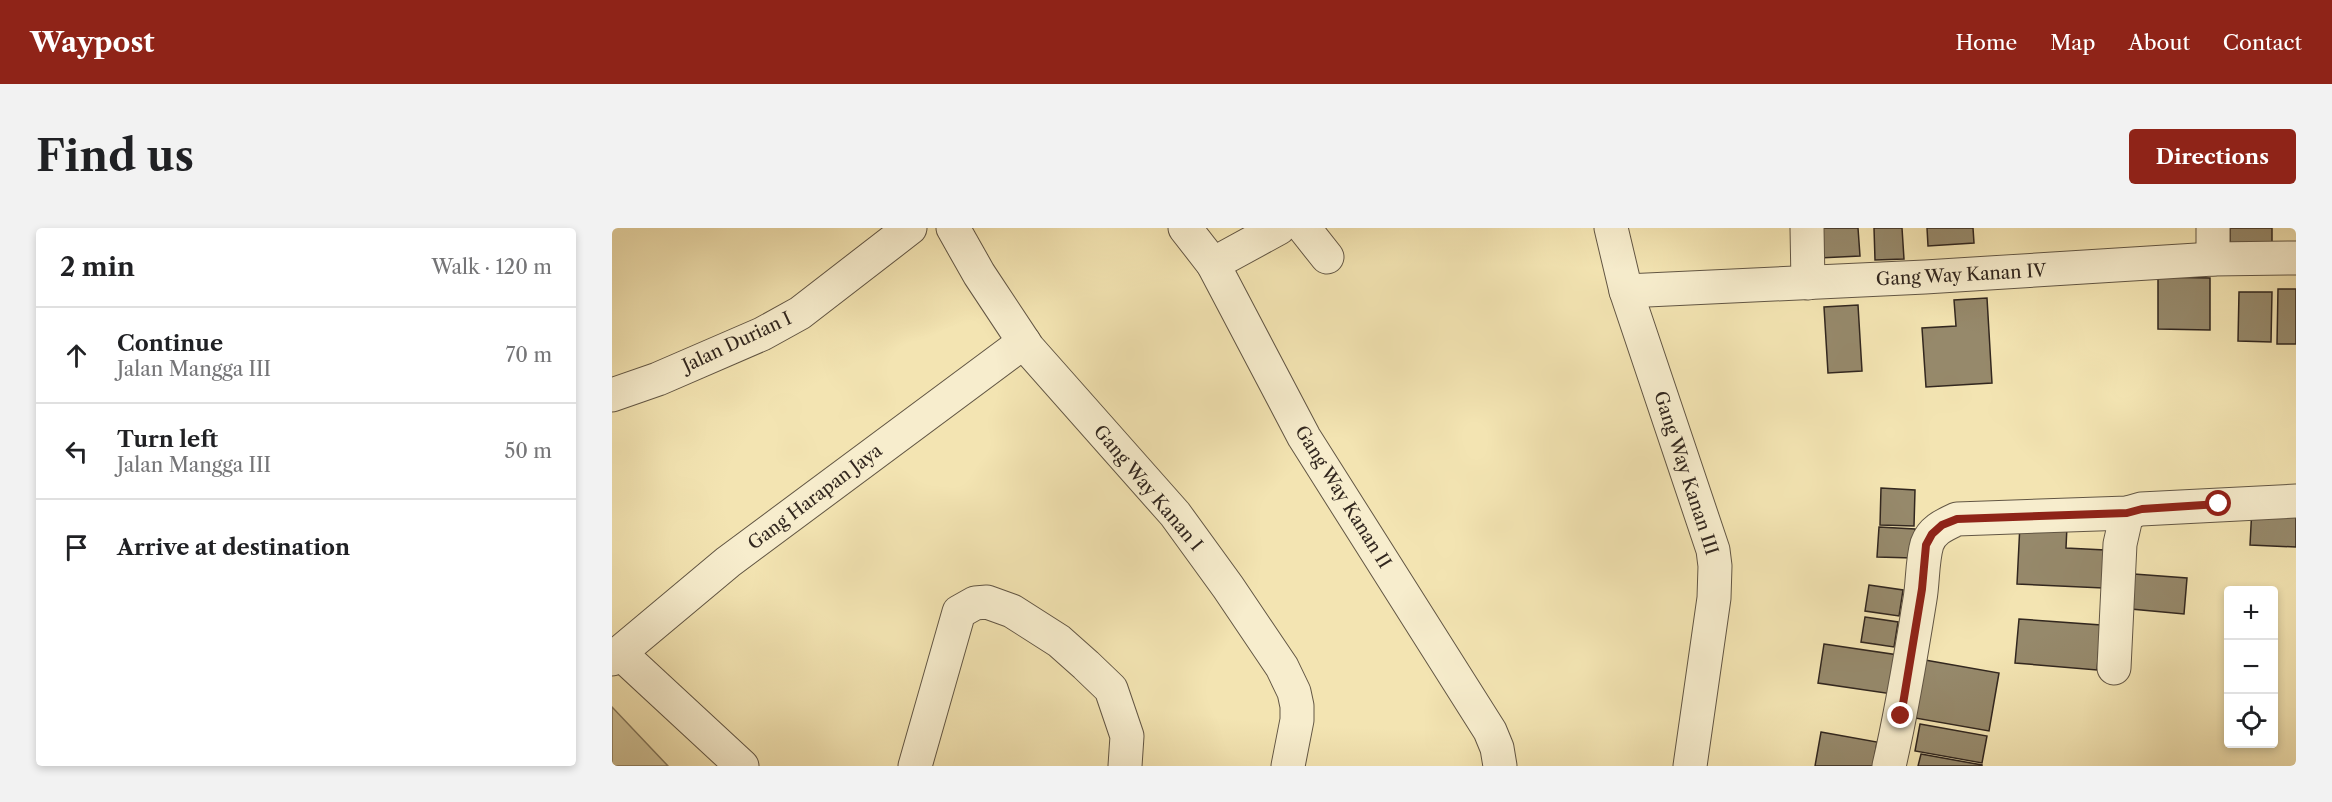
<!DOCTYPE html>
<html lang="en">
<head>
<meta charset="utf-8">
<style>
  body { margin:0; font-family:"Libre Caslon Text",serif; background:#f2f2f2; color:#202124 }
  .controls { position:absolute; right:18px; bottom:18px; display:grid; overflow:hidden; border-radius:6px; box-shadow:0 3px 9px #0003 }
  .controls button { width:54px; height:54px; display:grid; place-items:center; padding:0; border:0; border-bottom:2px solid #e0e0e0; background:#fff; color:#202124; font:30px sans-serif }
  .stop { position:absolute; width:18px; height:18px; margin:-14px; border:4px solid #8f2418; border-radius:50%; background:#fff }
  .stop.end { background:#8f2418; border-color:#fff; box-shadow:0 2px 6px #0008 }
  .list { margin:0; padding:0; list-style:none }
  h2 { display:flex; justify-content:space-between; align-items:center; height:78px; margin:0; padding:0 24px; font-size:26px }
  h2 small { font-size:20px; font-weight:400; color:#757577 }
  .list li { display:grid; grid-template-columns:39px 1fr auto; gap:18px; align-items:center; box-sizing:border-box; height:96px; padding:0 24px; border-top:2px solid #e0e0e0 }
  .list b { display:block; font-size:22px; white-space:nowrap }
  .list p { margin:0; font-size:20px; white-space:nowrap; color:#757577 }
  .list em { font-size:20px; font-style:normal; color:#757577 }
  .icon { flex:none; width:33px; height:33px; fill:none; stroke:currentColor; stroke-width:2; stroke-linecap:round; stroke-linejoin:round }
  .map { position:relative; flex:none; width:1684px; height:538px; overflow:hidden; border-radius:6px }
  header { display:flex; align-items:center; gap:36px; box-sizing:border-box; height:84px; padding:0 30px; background:#8f2418; color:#fff }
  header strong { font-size:28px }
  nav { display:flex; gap:33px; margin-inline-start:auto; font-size:21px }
  .intro { display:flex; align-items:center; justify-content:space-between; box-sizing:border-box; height:144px; padding:0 36px }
  h1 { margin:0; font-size:42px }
  .button { padding:15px 27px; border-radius:6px; background:#8f2418; color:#fff; font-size:21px; font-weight:700 }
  main { display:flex; gap:36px; padding:0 36px }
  aside { flex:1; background:#fff; border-radius:6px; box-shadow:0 3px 9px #0003 }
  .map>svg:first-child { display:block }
</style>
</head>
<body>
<header>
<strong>Waypost</strong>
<nav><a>Home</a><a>Map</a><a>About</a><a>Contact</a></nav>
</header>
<div class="intro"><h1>Find us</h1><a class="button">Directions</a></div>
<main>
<aside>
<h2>2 min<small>Walk · 120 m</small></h2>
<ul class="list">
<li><svg class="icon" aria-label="ahead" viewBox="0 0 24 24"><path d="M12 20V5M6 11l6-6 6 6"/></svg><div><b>Continue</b><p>Jalan Mangga III</p></div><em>70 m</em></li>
<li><svg class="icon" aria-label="left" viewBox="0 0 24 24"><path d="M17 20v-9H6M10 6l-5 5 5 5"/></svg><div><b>Turn left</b><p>Jalan Mangga III</p></div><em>50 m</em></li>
<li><svg class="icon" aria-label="arrive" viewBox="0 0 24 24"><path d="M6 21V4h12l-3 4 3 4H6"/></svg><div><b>Arrive at destination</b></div></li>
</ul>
</aside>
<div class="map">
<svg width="1684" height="538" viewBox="0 0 1684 538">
  <rect width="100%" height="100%" fill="#f3e4b2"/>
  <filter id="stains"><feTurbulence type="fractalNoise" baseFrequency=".00333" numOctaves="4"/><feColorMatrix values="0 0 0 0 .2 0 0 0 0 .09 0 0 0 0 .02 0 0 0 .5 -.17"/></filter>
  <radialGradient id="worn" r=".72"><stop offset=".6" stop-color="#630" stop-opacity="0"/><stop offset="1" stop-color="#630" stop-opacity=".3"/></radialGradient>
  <polygon fill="#d2c499" stroke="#82765c" stroke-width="1.5" points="0,479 56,538 0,538"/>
  <g fill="#96896b" stroke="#32271f" stroke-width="1.5">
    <polygon points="1206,0 1246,0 1248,28 1207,30"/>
    <polygon points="1262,0 1290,0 1292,31 1263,32"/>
    <polygon points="1315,0 1361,0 1362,15 1316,18"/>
    <rect x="1618" y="0" width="42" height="21"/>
    <polygon points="1546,49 1598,50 1598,102 1546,101"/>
    <polygon points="1666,61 1684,61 1684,116 1665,116"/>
    <polygon points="1627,64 1660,64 1659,114 1626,113"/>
    <polygon points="1375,70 1380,155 1314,159 1310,100 1344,98 1342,72"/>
    <polygon points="1246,77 1250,143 1216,145 1212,79"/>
    <polygon points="1269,260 1303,262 1302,298 1268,297"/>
    <polygon points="1640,279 1684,281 1684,319 1638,317"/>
    <polygon points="1408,296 1455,298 1454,320 1493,322 1491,360 1405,356"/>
    <polygon points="1267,299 1303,301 1301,330 1265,329"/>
    <polygon points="1522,346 1575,350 1572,386 1519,381"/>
    <polygon points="1257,357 1291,362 1287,388 1253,383"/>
    <polygon points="1253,389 1286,394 1282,419 1249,414"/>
    <polygon points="1407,391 1489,397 1485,442 1403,435"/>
    <polygon points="1212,416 1293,428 1287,467 1206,455"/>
    <polygon points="1313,432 1387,445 1377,503 1303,490"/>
    <polygon points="1308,496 1375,508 1370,535 1303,523"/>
    <polygon points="1209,504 1265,514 1261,538 1203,538"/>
    <polygon points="1309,526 1370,537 1370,538 1306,538"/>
  </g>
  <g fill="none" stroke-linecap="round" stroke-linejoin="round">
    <g stroke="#625644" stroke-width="35">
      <g id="minor">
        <polyline points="341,0 367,46 416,120 563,286 616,359 670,439 682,464 685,478 685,492 676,538"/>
        <polyline points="573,0 601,36 692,209 878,503 885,520 888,538"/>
        <polyline points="692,0 715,29"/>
        <polyline points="999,0 1014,63 1101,322 1103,338 1102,370 1078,538"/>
        <polyline points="1195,0 1196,55"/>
        <polyline points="1601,0 1601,31"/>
        <polyline points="601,36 667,0"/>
        <polyline points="1014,63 1313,49 1601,31 1684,30"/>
        <polyline points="0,167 46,151 150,106 188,85 298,0"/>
        <polyline points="8,425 130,538"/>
        <polyline points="0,431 116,334 412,114"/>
        <polyline points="1502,440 1508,316 1515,285"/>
        <polyline points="303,538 347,384 363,375 375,374 400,383 447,413 474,437 499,461 515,508 513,538"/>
        <path d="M 1277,538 C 1290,483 1299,427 1308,371 C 1311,354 1310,333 1315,316 C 1320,302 1332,297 1345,291 L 1515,285 L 1529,281 L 1684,273"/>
      </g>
    </g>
    <use href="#minor" stroke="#f7edcd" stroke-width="33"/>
  </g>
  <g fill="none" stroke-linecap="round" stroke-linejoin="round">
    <polyline stroke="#8f2418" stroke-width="8" points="1289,488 1310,361 1314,317 1320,306 1330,297 1345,291 1515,285 1530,281 1607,276"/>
  </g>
  <g text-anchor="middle" stroke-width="4.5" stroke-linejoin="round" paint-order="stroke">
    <g font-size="18" fill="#32271f" stroke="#f7edcd">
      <text transform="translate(1349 47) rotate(-3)" y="6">Gang Way Kanan IV</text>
      <text transform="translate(125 114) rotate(-25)" y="6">Jalan Durian I</text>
      <text transform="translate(1074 245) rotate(72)" y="6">Gang Way Kanan III</text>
      <text transform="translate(536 260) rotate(50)" y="6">Gang Way Kanan I</text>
      <text transform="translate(203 269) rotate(-37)" y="6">Gang Harapan Jaya</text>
      <text transform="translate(731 269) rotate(58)" y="6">Gang Way Kanan II</text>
    </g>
  </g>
  <rect width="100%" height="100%" filter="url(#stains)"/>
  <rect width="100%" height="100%" fill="url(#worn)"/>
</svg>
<div class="controls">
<button>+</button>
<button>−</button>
<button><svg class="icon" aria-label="locate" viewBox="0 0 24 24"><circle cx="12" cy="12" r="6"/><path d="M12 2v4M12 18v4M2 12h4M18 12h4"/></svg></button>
</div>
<div class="stop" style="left:1607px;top:276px"></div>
<div class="stop end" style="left:1289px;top:488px"></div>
</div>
</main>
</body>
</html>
